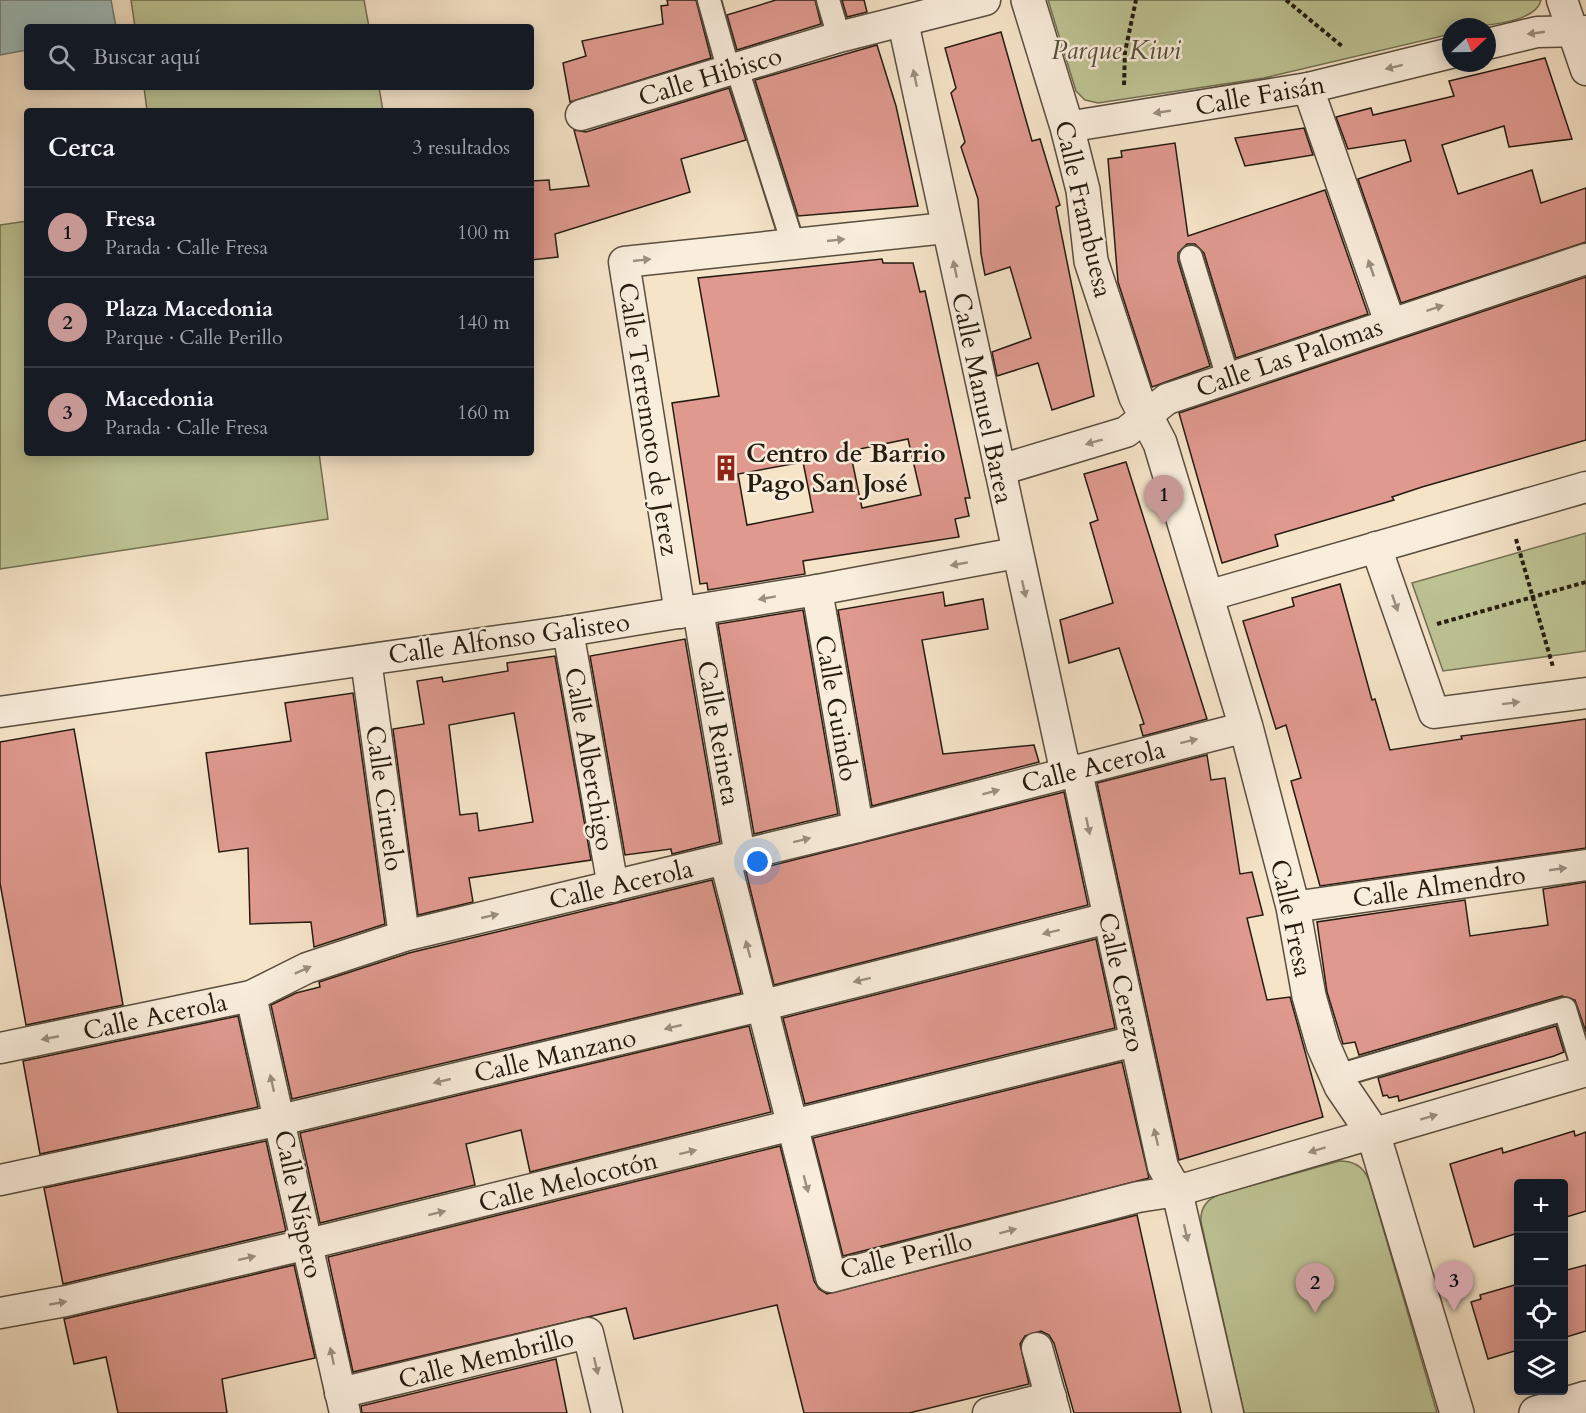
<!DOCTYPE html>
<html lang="es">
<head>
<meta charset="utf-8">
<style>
  body { margin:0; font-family:Cardo,serif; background:#20242c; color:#f1f3f6 }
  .controls { position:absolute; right:18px; bottom:18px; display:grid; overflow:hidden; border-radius:6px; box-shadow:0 3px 15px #0003 }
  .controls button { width:54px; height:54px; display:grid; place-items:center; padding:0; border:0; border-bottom:2px solid #363941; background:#171b24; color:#f1f3f6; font:30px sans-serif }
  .compass { position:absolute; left:1442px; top:18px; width:54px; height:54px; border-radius:50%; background:#171b24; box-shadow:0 3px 15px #0003; rotate:68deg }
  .you { position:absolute; left:758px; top:862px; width:21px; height:21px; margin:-15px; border:4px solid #fff; border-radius:50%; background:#1a73e8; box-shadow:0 0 0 9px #1a73e833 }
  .badge { display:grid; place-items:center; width:39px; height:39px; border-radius:50%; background:#c59692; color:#111; font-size:20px; font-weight:700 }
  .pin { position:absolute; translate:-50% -50px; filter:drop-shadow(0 2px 3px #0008) }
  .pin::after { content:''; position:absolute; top:32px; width:21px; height:18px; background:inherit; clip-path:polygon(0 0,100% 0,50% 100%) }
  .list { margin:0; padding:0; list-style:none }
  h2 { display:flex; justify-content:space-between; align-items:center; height:78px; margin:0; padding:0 24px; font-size:26px }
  h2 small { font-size:20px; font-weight:400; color:#9ea1a6 }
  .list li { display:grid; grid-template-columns:39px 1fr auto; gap:18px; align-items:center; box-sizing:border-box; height:90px; padding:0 24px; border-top:2px solid #363941 }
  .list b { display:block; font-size:22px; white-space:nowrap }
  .list p { margin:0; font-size:20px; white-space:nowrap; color:#9ea1a6 }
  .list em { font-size:20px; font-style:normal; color:#9ea1a6 }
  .icon { flex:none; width:33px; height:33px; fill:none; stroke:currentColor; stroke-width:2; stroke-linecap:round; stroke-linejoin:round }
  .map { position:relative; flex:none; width:1586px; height:1413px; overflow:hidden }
  .search { position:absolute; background:#171b24; box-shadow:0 3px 15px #0003; left:24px; top:24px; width:510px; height:66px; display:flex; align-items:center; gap:15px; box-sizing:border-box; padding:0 21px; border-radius:6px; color:#9ea1a6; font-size:22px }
  .panel { position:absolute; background:#171b24; box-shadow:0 3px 15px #0003; left:24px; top:108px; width:510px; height:348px; border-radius:6px }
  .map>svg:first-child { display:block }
</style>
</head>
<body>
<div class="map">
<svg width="1586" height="1413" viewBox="0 0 1586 1413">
  <rect width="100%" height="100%" fill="#f6e4c9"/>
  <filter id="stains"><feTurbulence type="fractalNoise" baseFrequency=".00333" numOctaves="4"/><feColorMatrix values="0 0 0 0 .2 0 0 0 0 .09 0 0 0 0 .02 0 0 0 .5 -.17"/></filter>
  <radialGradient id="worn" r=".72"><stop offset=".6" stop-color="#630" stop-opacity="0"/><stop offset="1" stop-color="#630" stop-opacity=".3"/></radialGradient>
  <g fill="#bec495" stroke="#727052" stroke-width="1.5">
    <polygon points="131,0 364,0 369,27 135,27"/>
    <path d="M 1048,0 L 1541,0 C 1536,25 1472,27 1451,27 L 1451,34 L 1264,78 L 1098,103 L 1085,100 L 1076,91 Z"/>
    <polygon points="144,87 379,87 383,111 147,111"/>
    <polygon points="27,221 27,453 319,453 328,519 0,569 0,225"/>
    <polygon points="1586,533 1586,651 1443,671 1412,583"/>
    <path d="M 1339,1161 C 1354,1161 1363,1166 1369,1180 L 1437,1413 L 1244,1413 L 1201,1222 C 1200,1209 1206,1200 1218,1195 Z"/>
  </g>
  <polygon fill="#9ebebc" stroke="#6e7d77" stroke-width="1.5" points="0,0 111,0 116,27 27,27 27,50 0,55"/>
  <g fill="#df998f" stroke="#251c10" stroke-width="1.5" fill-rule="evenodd">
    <polygon points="667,0 696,0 711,58 570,102 563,63 586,56 582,41 663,24 661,6 668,5"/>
    <polygon points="776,0 815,0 821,24 737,50 727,15"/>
    <polygon points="842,0 864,0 867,12 847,17"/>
    <polygon points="1001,32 1032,141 1040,139 1060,205 1056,207 1094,396 1052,410 1038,363 997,376 992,352 1031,338 1010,267 985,275 981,254 978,199 961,147 965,142 951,93 956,88 945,48"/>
    <polygon points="877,45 896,106 918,206 798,216 755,80"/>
    <polygon points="1545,58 1572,139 1509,147 1504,126 1442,145 1458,194 1532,170 1541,203 1586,188 1586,242 1401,303 1358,179 1411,161 1405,140 1348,149 1336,117 1371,108 1373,115 1454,96 1449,81"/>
    <polygon points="729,88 746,140 681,159 690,192 555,234 558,257 531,260 531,181 549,180 550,190 589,186 574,130 586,132"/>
    <polygon points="1304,128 1313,155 1245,166 1235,138"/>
    <polygon points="1175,143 1188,236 1325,190 1368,314 1236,358 1204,253 1195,244 1187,244 1178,253 1178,261 1210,366 1152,387 1118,282 1108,159 1122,157 1121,151"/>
    <path d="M 882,259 L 883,263 L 913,263 L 920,292 L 925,291 L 970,498 L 965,498 L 969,516 L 955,519 L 959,537 L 803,561 L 805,574 L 708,590 L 707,583 L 700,584 L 672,403 L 719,396 L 698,278 ZM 908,439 L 921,495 L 862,508 L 850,451 ZM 803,462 L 813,512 L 747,525 L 738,474 Z"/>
    <polygon points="1586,277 1586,440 1422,487 1392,497 1394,500 1275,535 1278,546 1222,563 1179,413"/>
    <polygon points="1126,462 1207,719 1143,736 1140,725 1144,724 1119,648 1069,663 1060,620 1113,603 1090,523 1098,520 1084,474"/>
    <polygon points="1340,584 1372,700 1375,699 1390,750 1462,739 1461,736 1586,719 1586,848 1320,886 1291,781 1301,778 1286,725 1276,729 1243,621 1294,606 1292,598"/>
    <polygon points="943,592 945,606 983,599 988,629 922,640 943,754 1034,745 1039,762 872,806 838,610"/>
    <polygon points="803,610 838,814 754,834 718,624"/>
    <polygon points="685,639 720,842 672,854 671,849 625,855 590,656"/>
    <path d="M 555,656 L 591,860 L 469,878 L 473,902 L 418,915 L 393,729 L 424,724 L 417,681 L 442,677 L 443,682 L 508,671 L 507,663 ZM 514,713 L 533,822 L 479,831 L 477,813 L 460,815 L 449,725 Z"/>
    <polygon points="353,693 385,924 314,947 311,922 250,924 248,848 219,852 206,753 291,741 285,703"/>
    <polygon points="74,729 123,1005 26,1025 0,883 0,742"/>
    <polygon points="1207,755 1211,780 1225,778 1240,874 1252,872 1263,915 1247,918 1267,1000 1290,997 1323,1117 1179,1160 1097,783"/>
    <polygon points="1064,792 1088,905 774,985 746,872"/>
    <polygon points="712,880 741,993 292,1099 271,1005 296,993 320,987 319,982 409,953"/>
    <polygon points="1586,882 1586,1032 1575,1000 1562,996 1359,1055 1355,1042 1343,1044 1327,992 1317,922 1465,900 1470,936 1548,925 1543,889"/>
    <polygon points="1096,939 1115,1028 805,1104 783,1018"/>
    <polygon points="238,1016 258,1107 40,1154 23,1061"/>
    <polygon points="749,1026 771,1112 530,1172 521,1130 466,1144 475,1185 320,1223 300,1133"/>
    <polygon points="1556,1026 1564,1052 1554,1056 1399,1101 1398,1096 1389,1098 1387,1095 1383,1096 1378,1078"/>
    <polygon points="1122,1062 1149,1178 843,1256 813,1138"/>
    <polygon points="1574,1131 1575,1136 1586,1132 1586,1211 1563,1218 1563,1184 1518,1184 1518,1233 1474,1247 1450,1164 1502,1148 1503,1153"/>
    <polygon points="266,1141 286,1231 63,1284 44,1188"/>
    <polygon points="780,1146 814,1281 819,1289 827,1294 1137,1215 1181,1413 1074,1413 1054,1343 1049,1335 1041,1331 1025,1336 1020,1344 1029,1384 909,1413 804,1413 777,1305 634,1339 626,1308 353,1372 328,1257"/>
    <polygon points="294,1265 315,1358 222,1379 227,1413 118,1413 106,1357 74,1364 64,1319"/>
    <polygon points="1586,1265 1586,1331 1563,1338 1563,1271"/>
    <polygon points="1518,1284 1518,1350 1488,1359 1471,1302 1481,1299 1480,1295"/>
    <polygon points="556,1359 567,1413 362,1413 361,1406"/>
  </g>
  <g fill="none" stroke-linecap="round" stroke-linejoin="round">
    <g stroke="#594e3e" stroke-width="26">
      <g id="pedestrian">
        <polyline points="709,0 725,57 740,78 793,244"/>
        <polyline points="828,0 839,37"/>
        <polyline points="1191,257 1228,378"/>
        <polyline points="1337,1076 1565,1009 1584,1072"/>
      </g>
    </g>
    <g stroke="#594e3e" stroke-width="33">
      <g id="minor">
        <polyline points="1562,0 1586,70"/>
        <polyline points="903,22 1063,760 1079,781 1163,1167 1177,1191 1586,1071"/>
        <polyline points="1487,44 1537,32 1586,31"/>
        <polyline points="1308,88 1390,323"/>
        <polyline points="581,115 839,37 985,0"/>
        <polyline points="1067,127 1308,88 1451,53"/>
        <polyline points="1000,470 1126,432 1167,399 1586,259"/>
        <polyline points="1376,547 1434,713 1586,693"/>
        <polyline points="817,590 858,827"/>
        <polyline points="1207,596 1586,487"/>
        <polyline points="698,610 740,856"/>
        <polyline points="680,613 624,262 946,228"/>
        <polyline points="568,631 613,887"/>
        <polyline points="366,660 404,936"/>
        <polyline points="0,712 568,631 817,590 1016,553"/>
        <polyline points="725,860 831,1277 1138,1197 1177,1191 1228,1413"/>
        <polyline points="1293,907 1586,865"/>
        <polyline points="251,996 345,1413"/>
        <polyline points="0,1048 251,996 307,968 404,936 858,827 1246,727"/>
        <polyline points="0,1180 280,1120 764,1005 1108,918"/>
        <polyline points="0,1313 66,1301 308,1244 1135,1041"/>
        <polyline points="1037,1348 1055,1413"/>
        <polyline points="340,1393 588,1333 607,1413"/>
        <polyline points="988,1413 1051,1397"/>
      </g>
    </g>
    <g stroke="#594e3e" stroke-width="36">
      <g id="tertiary">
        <polyline points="1028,0 1067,127 1083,190 1091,261 1136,397 1160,443 1246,727 1293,907 1309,996 1323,1045 1341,1086 1373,1133 1457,1413"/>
        <polyline points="1536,1413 1586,1398"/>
      </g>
    </g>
    <g stroke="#251c10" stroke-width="4" stroke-dasharray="4.5 3" stroke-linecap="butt">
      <polyline points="1286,0 1343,47"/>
      <polyline points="1124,85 1125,52 1136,0"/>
      <polyline points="1516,539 1553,667"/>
      <polyline points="1437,624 1586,582"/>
    </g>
    <use href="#pedestrian" stroke="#f9eddc" stroke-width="22"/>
    <use href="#minor" stroke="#f9eddc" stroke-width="30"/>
    <use href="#tertiary" stroke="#f9eddc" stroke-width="33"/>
  </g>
  <defs><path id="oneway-solid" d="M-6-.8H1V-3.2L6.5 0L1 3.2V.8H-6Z" transform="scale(1.5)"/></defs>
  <g fill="#9a8f80">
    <use href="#oneway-solid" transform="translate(1536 33) rotate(172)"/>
    <use href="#oneway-solid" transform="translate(1394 67) rotate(166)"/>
    <use href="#oneway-solid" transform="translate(915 78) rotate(-102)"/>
    <use href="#oneway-solid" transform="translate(1162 112) rotate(171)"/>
    <use href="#oneway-solid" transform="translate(836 240) rotate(-6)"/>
    <use href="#oneway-solid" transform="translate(642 260) rotate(-6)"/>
    <use href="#oneway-solid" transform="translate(1371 268) rotate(-109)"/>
    <use href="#oneway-solid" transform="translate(955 269) rotate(-102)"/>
    <use href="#oneway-solid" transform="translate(1435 308) rotate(-18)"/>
    <use href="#oneway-solid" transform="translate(1094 442) rotate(164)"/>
    <use href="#oneway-solid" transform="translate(959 564) rotate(170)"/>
    <use href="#oneway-solid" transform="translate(1024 589) rotate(77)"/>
    <use href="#oneway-solid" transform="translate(767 598) rotate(170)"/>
    <use href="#oneway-solid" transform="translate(1395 603) rotate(71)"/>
    <use href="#oneway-solid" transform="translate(1511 703) rotate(-7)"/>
    <use href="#oneway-solid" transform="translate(1189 741) rotate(-14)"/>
    <use href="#oneway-solid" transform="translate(991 792) rotate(-15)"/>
    <use href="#oneway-solid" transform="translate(1088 826) rotate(78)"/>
    <use href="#oneway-solid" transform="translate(802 840) rotate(-14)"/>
    <use href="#oneway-solid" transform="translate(1558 869) rotate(-8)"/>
    <use href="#oneway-solid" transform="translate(490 916) rotate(-13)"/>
    <use href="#oneway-solid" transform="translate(1051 932) rotate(166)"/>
    <use href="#oneway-solid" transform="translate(748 949) rotate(-105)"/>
    <use href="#oneway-solid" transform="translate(303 970) rotate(-24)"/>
    <use href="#oneway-solid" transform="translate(862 980) rotate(166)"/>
    <use href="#oneway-solid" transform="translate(673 1027) rotate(167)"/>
    <use href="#oneway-solid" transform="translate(50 1038) rotate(169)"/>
    <use href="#oneway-solid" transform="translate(442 1081) rotate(167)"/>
    <use href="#oneway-solid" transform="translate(272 1083) rotate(-103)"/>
    <use href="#oneway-solid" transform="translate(1429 1117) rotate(-16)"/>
    <use href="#oneway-solid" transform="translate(1156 1137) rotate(-103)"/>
    <use href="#oneway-solid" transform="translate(1317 1150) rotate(163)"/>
    <use href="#oneway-solid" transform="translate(688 1152) rotate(-14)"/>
    <use href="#oneway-solid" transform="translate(806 1184) rotate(75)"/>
    <use href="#oneway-solid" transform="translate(437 1213) rotate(-14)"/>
    <use href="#oneway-solid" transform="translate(1008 1231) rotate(-15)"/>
    <use href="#oneway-solid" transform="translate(1186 1233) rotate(77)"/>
    <use href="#oneway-solid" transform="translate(247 1258) rotate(-13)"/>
    <use href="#oneway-solid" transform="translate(58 1303) rotate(-10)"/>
    <use href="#oneway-solid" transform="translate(332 1356) rotate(-102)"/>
    <use href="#oneway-solid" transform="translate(596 1366) rotate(77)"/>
  </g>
  <defs>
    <g id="building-bare" transform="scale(2.07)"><path d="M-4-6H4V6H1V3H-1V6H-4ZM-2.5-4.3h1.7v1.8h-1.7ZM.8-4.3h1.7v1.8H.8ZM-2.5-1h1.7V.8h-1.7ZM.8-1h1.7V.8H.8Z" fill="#8f2418" stroke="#f9eddc" stroke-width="2.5" paint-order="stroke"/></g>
  </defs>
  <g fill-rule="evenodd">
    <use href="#building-bare" x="726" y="468"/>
  </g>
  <g text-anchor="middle" stroke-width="5" stroke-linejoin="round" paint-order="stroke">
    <g font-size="26" font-style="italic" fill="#534e38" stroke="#f9eddc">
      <text x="1116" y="59">Parque Kiwi</text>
    </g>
    <g font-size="26" fill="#251c10" stroke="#f9eddc">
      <text transform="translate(710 76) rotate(-17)" y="9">Calle Hibisco</text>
      <text transform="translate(1260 95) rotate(-10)" y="9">Calle Faisán</text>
      <text transform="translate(1084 209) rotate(77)" y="9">Calle Frambuesa</text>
      <text transform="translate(1289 357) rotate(-19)" y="9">Calle Las Palomas</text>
      <text transform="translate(983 398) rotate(78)" y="9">Calle Manuel Barea</text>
      <text transform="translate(649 419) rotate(81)" y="9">Calle Terremoto de Jerez</text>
      <text transform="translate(509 638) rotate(-8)" y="9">Calle Alfonso Galisteo</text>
      <text transform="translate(837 708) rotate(80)" y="9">Calle Guindo</text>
      <text transform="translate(719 733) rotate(80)" y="9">Calle Reineta</text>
      <text transform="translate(590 759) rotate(80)" y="9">Calle Alberchigo</text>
      <text transform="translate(1093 766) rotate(-14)" y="9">Calle Acerola</text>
      <text transform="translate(385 798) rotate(82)" y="9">Calle Ciruelo</text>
      <text transform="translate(621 884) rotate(-13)" y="9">Calle Acerola</text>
      <text transform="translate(1439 886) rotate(-8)" y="9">Calle Almendro</text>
      <text transform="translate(1292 918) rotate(78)" y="9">Calle Fresa</text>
      <text transform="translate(1122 982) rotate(78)" y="9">Calle Cerezo</text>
      <text transform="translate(155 1016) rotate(-12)" y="9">Calle Acerola</text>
      <text transform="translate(555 1055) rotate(-13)" y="9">Calle Manzano</text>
      <text transform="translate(568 1181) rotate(-14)" y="9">Calle Melocotón</text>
      <text transform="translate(299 1204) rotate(78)" y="9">Calle Níspero</text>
      <text transform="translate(906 1255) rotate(-13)" y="9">Calle Perillo</text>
      <text transform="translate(486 1358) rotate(-14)" y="9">Calle Membrillo</text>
    </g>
    <g font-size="26" font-weight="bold" fill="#251c10" stroke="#f9eddc" text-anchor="start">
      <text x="746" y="462">Centro de Barrio<tspan x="746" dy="30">Pago San José</tspan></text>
    </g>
  </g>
  <rect width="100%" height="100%" filter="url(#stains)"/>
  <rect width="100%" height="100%" fill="url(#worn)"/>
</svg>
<div class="controls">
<button>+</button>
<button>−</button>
<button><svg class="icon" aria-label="locate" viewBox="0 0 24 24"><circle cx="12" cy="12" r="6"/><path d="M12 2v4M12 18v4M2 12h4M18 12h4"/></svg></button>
<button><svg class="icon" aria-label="layers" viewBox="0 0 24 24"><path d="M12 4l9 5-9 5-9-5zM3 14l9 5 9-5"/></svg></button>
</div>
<svg class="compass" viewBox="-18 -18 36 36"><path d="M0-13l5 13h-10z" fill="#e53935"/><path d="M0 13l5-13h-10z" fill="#9ea1a6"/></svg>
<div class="you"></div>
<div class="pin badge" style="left:1164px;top:525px">1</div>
<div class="pin badge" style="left:1315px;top:1313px">2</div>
<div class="pin badge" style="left:1454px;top:1311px">3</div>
<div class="search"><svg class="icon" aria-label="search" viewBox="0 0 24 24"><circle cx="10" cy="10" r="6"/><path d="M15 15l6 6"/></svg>Buscar aquí</div>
<section class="panel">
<h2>Cerca<small>3 resultados</small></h2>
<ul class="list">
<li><span class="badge">1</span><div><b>Fresa</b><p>Parada · Calle Fresa</p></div><em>100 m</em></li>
<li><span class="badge">2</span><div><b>Plaza Macedonia</b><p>Parque · Calle Perillo</p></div><em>140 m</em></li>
<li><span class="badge">3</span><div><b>Macedonia</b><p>Parada · Calle Fresa</p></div><em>160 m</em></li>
</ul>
</section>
</div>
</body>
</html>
